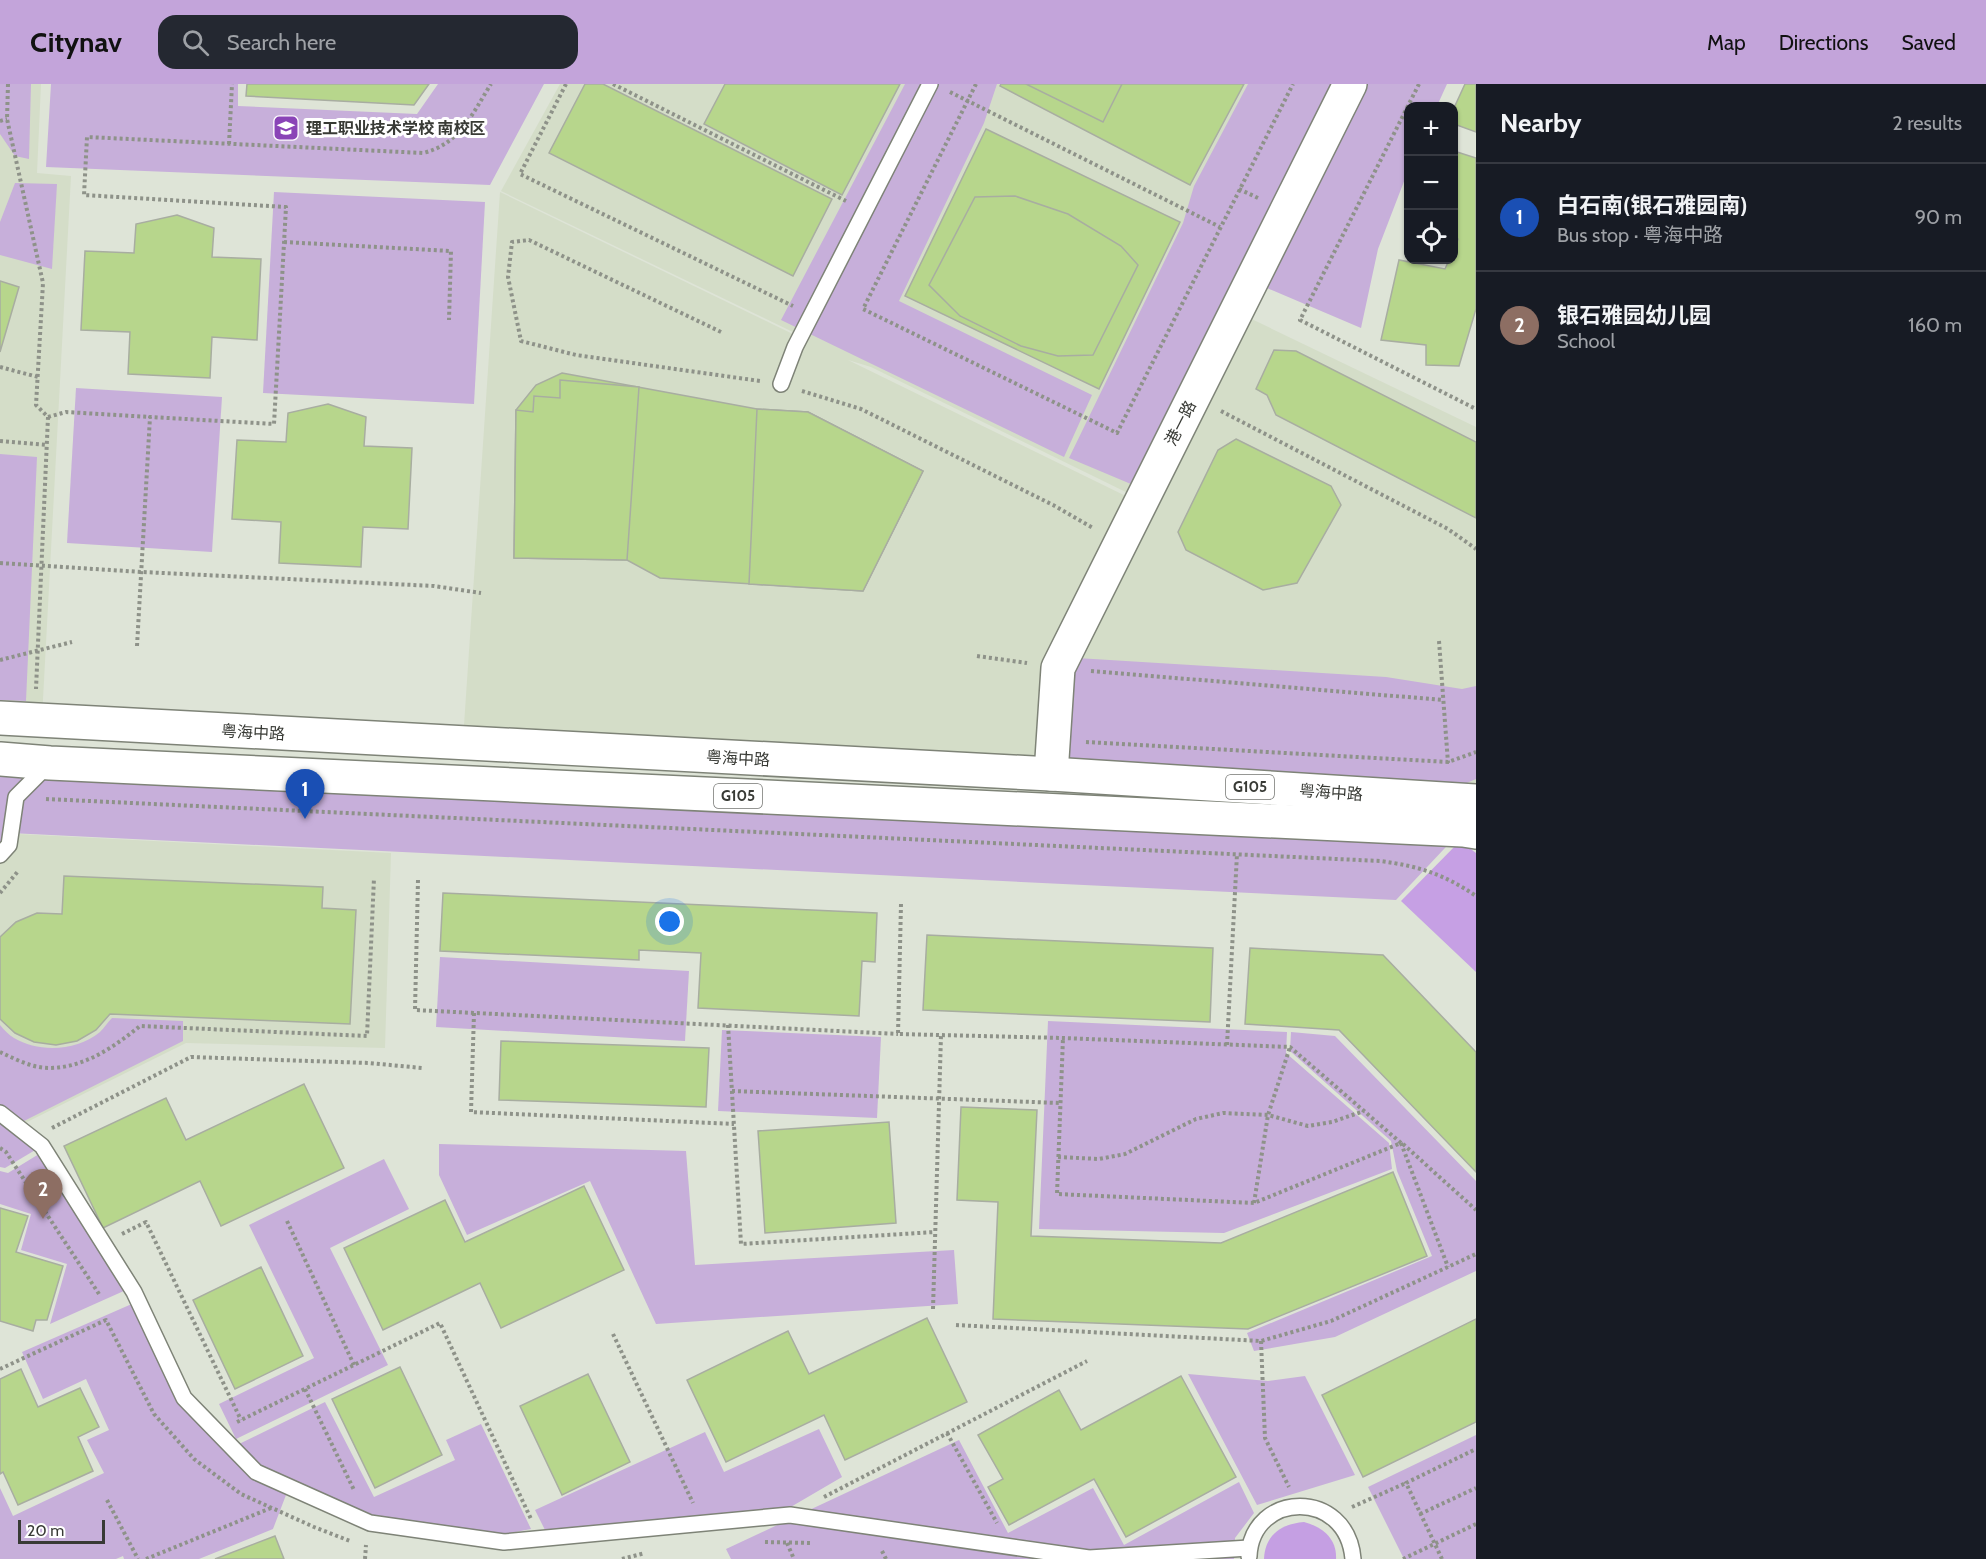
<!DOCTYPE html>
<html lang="en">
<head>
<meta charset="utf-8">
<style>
  body { margin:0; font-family:Cabin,"Noto Sans SC",sans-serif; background:#242831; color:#f1f3f6 }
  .controls { position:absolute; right:18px; top:18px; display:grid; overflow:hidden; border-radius:12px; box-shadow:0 2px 4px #0004 }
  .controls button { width:54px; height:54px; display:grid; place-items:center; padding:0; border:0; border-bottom:2px solid #363941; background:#171b24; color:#f1f3f6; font:30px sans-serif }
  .scale { position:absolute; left:18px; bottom:15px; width:87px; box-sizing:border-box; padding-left:6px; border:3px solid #383a35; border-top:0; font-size:16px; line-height:21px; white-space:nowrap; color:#383a35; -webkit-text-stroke:4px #fff; paint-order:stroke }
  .you { position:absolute; left:670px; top:838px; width:21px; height:21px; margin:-15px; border:4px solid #fff; border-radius:50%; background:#1a73e8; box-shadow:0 0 0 9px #1a73e833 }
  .badge { display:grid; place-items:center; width:39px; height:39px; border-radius:50%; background:#c3a4da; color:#fff; font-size:20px; font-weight:700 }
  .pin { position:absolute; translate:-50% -50px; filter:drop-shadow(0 2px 3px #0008) }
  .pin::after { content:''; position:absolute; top:32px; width:21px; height:18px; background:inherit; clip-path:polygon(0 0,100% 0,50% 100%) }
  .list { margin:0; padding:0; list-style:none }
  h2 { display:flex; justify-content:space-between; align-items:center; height:78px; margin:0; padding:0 24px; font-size:26px }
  h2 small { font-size:20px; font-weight:400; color:#9ea1a6 }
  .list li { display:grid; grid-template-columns:39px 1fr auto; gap:18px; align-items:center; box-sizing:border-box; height:108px; padding:0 24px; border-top:2px solid #363941 }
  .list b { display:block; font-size:22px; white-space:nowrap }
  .list p { margin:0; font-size:20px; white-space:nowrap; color:#9ea1a6 }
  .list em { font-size:20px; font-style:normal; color:#9ea1a6 }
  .icon { flex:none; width:33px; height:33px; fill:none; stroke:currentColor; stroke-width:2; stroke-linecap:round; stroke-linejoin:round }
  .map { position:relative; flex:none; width:1476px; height:1475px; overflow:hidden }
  header { display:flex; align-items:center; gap:36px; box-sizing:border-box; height:84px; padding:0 30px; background:#c3a4da; color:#111 }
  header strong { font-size:28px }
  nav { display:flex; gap:33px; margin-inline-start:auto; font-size:21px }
  .search { width:420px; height:54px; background:#242831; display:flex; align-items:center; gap:15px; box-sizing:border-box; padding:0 21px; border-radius:18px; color:#9ea1a6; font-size:22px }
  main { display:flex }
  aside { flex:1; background:#171b24 }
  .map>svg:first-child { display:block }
</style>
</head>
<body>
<header>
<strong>Citynav</strong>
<div class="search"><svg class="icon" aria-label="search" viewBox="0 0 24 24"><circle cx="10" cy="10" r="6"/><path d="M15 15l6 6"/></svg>Search here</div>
<nav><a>Map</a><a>Directions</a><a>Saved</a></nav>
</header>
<main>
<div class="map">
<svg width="1476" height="1475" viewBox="0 0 1476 1475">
  <rect width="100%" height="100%" fill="#dee4d7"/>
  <g fill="#d4ddc8">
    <polygon points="0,0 41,0 37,89 71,92 42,634 0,632"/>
    <polygon points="560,0 928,0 799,251 501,107"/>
    <polygon points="932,0 1347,0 1140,415 871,283 848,276 1138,418 1055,585 1048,687 463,656 500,108 801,254"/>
    <polygon points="1239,229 1476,343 1476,700 1448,712 1062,585"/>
    <polygon points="17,750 391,769 385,964 186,959 19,1042 0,1027 0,778"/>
  </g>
  <g fill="#c7afda">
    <polygon points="0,0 31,0 29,75 15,72 0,50"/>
    <polygon points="51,0 238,0 238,22 417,30 438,0 544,0 490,101 46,83"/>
    <polygon points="905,0 997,0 984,39 899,217 1092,311 1064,373 781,236"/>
    <polygon points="1248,0 1338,0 1138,403 1069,374 1183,139 1194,102"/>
    <polygon points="1367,0 1447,0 1437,22 1408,22 1408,87 1378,165 1361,244 1267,204"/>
    <polygon points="15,99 57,100 52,185 0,171 0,138"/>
    <polygon points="274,108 485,118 474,320 263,309"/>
    <polygon points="76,304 222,313 212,468 67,459"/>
    <polygon points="0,370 37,373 26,617 0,616"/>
    <polygon points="1077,574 1386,593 1462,605 1476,602 1476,695 1448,707 1064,682 1070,586"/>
    <polygon points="0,674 1460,748 1396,816 10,749 0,769"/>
    <polygon points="440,873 689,887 685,957 436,943"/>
    <path d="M 112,934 L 183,937 L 183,957 L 20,1039 L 0,1023 L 0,941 C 4,946 9,951 14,954 C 39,969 77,967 100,948 C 104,944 108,938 112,934 Z"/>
    <polygon points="1048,937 1287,948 1286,969 1389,1059 1392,1085 1224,1149 1039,1145"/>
    <polygon points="722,946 881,953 877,1034 718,1027"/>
    <polygon points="1291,948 1335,952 1476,1097 1476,1187 1335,1253 1254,1267 1247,1249 1432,1172 1397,1087 1391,1057 1290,967"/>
    <polygon points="0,1036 37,1065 5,1084 0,1083"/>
    <polygon points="439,1060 686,1067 695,1181 954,1166 958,1220 656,1240 590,1097 467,1151 439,1091"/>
    <polygon points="39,1070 126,1206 50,1240 67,1180 21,1166 31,1130 0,1120 0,1087 8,1089"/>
    <polygon points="384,1075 409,1125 330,1164 388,1281 236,1355 219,1320 314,1274 249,1141"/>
    <polygon points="134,1219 181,1321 251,1390 286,1411 273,1445 199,1475 124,1475 123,1472 116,1475 0,1475 0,1404 13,1432 104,1389 87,1356 109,1346 86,1295 43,1315 22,1268"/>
    <polygon points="1188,1290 1268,1297 1305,1292 1355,1391 1257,1421"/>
    <polygon points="325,1318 374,1413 455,1376 446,1356 481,1340 531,1445 501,1451 370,1433 261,1383 239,1360"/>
    <polygon points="819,1345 842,1393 789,1424 546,1448 535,1426 705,1348 724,1388"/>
    <polygon points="1476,1351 1476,1475 1404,1475 1368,1403"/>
    <polygon points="959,1356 1008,1449 1093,1404 1124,1461 1239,1398 1254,1429 1235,1454 1234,1475 731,1475 726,1465"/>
  </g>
  <polygon fill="#c6a0e4" points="1460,757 1476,769 1476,888 1401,817"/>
  <path fill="#c59fe3" d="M 1304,1438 C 1322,1443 1337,1454 1336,1475 L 1264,1475 C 1265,1451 1281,1440 1304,1438 Z"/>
  <g fill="#b7d68c" stroke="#a8ada1" stroke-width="1.5">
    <polygon points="247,0 429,0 414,21 246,12"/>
    <polygon points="585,0 603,0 832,115 793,192 549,69"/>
    <polygon points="725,0 900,0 842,111 704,40"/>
    <polygon points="1001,0 1244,0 1190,101 1000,2"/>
    <polygon points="1026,0 1122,0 1103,38"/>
    <polygon points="1465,0 1476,0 1476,48 1454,40 1454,24"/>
    <polygon points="986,45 1180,138 1099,305 905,212"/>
    <polygon points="1454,67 1476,74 1476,225 1459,282 1426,281 1426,261 1381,256 1399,176 1445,185 1449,176 1454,176 1454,166 1458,155 1454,153"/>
    <polygon points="1015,112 1068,130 1121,162 1138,181 1093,271 1058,272 1021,262 960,232 929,201 975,113"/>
    <polygon points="177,131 214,144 212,173 261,175 257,256 212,253 210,294 128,290 130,248 81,246 85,167 134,169 136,140"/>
    <polygon points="0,197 19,203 0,268"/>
    <polygon points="1274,266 1296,267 1476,358 1476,434 1276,331 1267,311 1256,305"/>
    <polygon points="562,289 757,325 808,328 923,387 863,507 660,494 627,476 514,474 516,326 536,301"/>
    <polygon points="560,296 639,303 627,476 514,474 516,326 533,328 534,312 560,314"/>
    <polygon points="328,320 366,333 364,362 412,364 408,445 363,443 361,483 279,479 281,438 232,435 237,356 286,358 288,329"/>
    <polygon points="757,325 808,328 923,387 863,507 749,500"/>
    <polygon points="1236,355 1331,402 1341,421 1297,499 1263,506 1186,466 1178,448 1218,366"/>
    <polygon points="64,792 323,803 322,824 356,826 350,940 110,930 96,946 77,957 56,961 34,958 15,949 0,935 0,853 16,838 37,829 62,830"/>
    <polygon points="443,809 877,829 875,878 862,877 859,932 698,924 701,869 639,866 639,876 440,867"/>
    <polygon points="927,851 1213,864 1210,938 923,926"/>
    <polygon points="1250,864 1383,871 1476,968 1476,1088 1339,946 1245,940"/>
    <polygon points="501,957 709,964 706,1023 499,1016"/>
    <polygon points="304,1000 344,1084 221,1142 200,1097 103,1144 64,1062 166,1014 186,1056"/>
    <polygon points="961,1023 1037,1026 1031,1152 1221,1159 1393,1088 1427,1172 1248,1245 993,1235 998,1118 957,1116"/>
    <polygon points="889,1038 896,1139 765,1149 758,1047"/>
    <polygon points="584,1102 624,1186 501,1244 480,1199 383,1246 344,1164 445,1116 465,1158"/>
    <polygon points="0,1124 28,1132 16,1168 63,1182 47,1236 36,1236 33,1247 0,1237"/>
    <polygon points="261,1183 303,1272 235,1305 193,1216"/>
    <polygon points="927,1234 967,1318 845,1376 824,1331 726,1378 687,1296 788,1247 809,1290"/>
    <polygon points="1476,1235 1476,1338 1363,1393 1322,1311"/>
    <polygon points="400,1283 442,1371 375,1404 332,1315"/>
    <polygon points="21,1285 38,1323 80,1304 99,1343 78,1353 93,1387 18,1421 3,1388 0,1390 0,1295"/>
    <polygon points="588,1290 630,1378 562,1411 520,1322"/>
    <polygon points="1181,1292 1236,1393 1126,1453 1094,1395 1009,1441 988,1403 1003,1395 978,1351 1059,1306 1081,1346"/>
    <polygon points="275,1452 284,1475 215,1475"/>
  </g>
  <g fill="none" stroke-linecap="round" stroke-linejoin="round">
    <g stroke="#7e8377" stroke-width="18">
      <g id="lane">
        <polyline points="781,300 795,263 930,0"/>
        <polyline points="0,771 9,761 16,713 48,681"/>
        <polyline points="0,1029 42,1062 134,1208 184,1314 256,1388 370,1439 504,1458 790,1431 1089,1474 1249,1464"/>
        <path d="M 1249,1472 C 1252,1407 1347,1404 1353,1475"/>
      </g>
    </g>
    <g stroke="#7e8377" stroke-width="36">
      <polyline id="secondary" points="1051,690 1058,584 1350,0"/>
    </g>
    <g stroke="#7e8377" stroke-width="36">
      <g id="highway">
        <polyline points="0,634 1051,690 1476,717"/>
        <polyline points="0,675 50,679 1463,746 1476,748"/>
      </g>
    </g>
    <g stroke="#8e9289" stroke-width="4" stroke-dasharray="3 3" stroke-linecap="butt">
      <polyline points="8,0 7,35 43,199 36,321 48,333 36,605"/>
      <polyline points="566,0 520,90 793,222"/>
      <polyline points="613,0 846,117"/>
      <polyline points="976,0 863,225 1117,349 1293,0"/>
      <polyline points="1419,0 1300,236 1476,325"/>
      <polyline points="950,8 1220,143"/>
      <polyline points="0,37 7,35"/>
      <polyline points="229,60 232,0"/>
      <polyline points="1239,105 1258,114"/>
      <polyline points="284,158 451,167 449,236"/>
      <polyline points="721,248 529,156 512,158 508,193 521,257 576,271 760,297"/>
      <polyline points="0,283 38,293"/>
      <polyline points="802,307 861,325 1053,421 1093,444"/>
      <polyline points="1221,327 1448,445 1476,465"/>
      <polyline points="48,333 66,328 150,333"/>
      <polyline points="0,357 47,361"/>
      <polyline points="0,479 142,488 434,502 481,509"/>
      <polyline points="1439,557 1448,679"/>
      <path d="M 137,562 L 150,333 L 274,340 L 286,123 L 84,111 L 87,53 L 423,69 C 460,60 472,30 491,0"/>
      <polyline points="977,572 1027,579"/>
      <polyline points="0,576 72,558"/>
      <polyline points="1091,587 1443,616"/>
      <polyline points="1086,658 1448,678 1476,668"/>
      <path d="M 46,715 L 1380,777 C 1418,782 1444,790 1476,812"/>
      <polyline points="418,796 415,926 898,950"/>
      <polyline points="0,809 19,786"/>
      <polyline points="901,820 898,950 1063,954 1290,963 1401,1059 1254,1119 1057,1110 1063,954"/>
      <polyline points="474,929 471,1028 734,1040"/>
      <polyline points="728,941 741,1160 935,1148"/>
      <polyline points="1227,961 1237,770"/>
      <path d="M 0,968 C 15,975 32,984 49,984 C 84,984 114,963 140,942 L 367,952 L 374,794"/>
      <polyline points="732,1007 1060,1019"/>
      <polyline points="52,1044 191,973 369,979 422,984"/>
      <polyline points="1401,1059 1448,1183"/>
      <polyline points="1403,1060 1476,1126"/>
      <polyline points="0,1064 6,1068 99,1210"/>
      <polyline points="1058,1073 1099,1075 1125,1070 1196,1035 1223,1029 1268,1031 1308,1042 1332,1038 1364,1027"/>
      <polyline points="1254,1119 1268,1031 1290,963"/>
      <polyline points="287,1137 354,1281"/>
      <polyline points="122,1150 146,1138 241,1336"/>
      <polyline points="933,1225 941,951"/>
      <polyline points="956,1241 1261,1257 1331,1237 1476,1170"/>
      <polyline points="613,1250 693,1419"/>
      <polyline points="1261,1257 1265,1354 1289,1403"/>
      <polyline points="0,1285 106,1236 154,1330 194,1375 241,1410 314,1443 350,1457"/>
      <polyline points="305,1305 354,1406"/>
      <polyline points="237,1338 440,1239 531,1435"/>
      <polyline points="947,1349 997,1439"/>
      <polyline points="824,1413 1087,1277"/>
      <polyline points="107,1416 138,1475"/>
      <polyline points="1352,1423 1406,1399"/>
      <polyline points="1420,1430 1476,1404"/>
      <polyline points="765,1458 812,1459"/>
      <polyline points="787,1459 794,1475"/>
      <polyline points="882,1467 886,1475"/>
      <polyline points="146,1475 271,1424"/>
      <polyline points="365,1475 366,1461"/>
      <polyline points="622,1475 645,1469"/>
      <polyline points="1403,1475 1476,1440"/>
      <polyline points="1442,1475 1406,1399 1476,1365"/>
    </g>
    <use href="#lane" stroke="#fff" stroke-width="15"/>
    <use href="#secondary" stroke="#fff" stroke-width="33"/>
    <use href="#highway" stroke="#fff" stroke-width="33"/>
  </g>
  <defs>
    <g id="school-square" transform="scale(1.35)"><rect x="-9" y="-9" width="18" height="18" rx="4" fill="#8a44b7" stroke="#fff"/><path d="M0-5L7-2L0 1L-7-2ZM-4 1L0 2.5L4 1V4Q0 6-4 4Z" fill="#fff"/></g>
  </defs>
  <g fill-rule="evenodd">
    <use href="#school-square" x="286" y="44"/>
  </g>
  <g text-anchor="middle" stroke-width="6" stroke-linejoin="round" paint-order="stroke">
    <g fill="#fff" stroke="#747572" stroke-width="1.5">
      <rect x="1226" y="691" width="48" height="24" rx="4.5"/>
      <rect x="714" y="700" width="48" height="24" rx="4.5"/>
    </g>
    <g font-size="15" font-weight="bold" fill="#383a35">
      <text x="1250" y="708">G105</text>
      <text x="738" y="717">G105</text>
    </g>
    <g font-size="16" font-weight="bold" fill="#383a35" stroke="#fff" text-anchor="start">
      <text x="306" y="50">理工职业技术学校 南校区</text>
    </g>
    <g font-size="16" fill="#383a35" stroke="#fff">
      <text transform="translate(1180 339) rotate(-63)" y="6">港一路</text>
      <text transform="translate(253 648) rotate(3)" y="6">粤海中路</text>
      <text transform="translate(738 674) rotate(3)" y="6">粤海中路</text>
      <text transform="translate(1331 708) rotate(4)" y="6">粤海中路</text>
    </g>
  </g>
</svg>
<div class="controls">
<button>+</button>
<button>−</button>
<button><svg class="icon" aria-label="locate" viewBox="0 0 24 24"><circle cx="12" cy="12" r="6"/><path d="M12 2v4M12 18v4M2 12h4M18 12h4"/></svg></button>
</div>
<div class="scale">20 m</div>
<div class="you"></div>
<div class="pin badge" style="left:305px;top:735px;background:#1a4fb4">1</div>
<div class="pin badge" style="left:43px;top:1135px;background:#8d6e63">2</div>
</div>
<aside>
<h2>Nearby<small>2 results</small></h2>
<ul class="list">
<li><span class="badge" style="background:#1a4fb4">1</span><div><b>白石南(银石雅园南)</b><p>Bus stop · 粤海中路</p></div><em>90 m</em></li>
<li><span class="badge" style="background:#8d6e63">2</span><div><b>银石雅园幼儿园</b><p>School</p></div><em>160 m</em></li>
</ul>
</aside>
</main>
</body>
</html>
